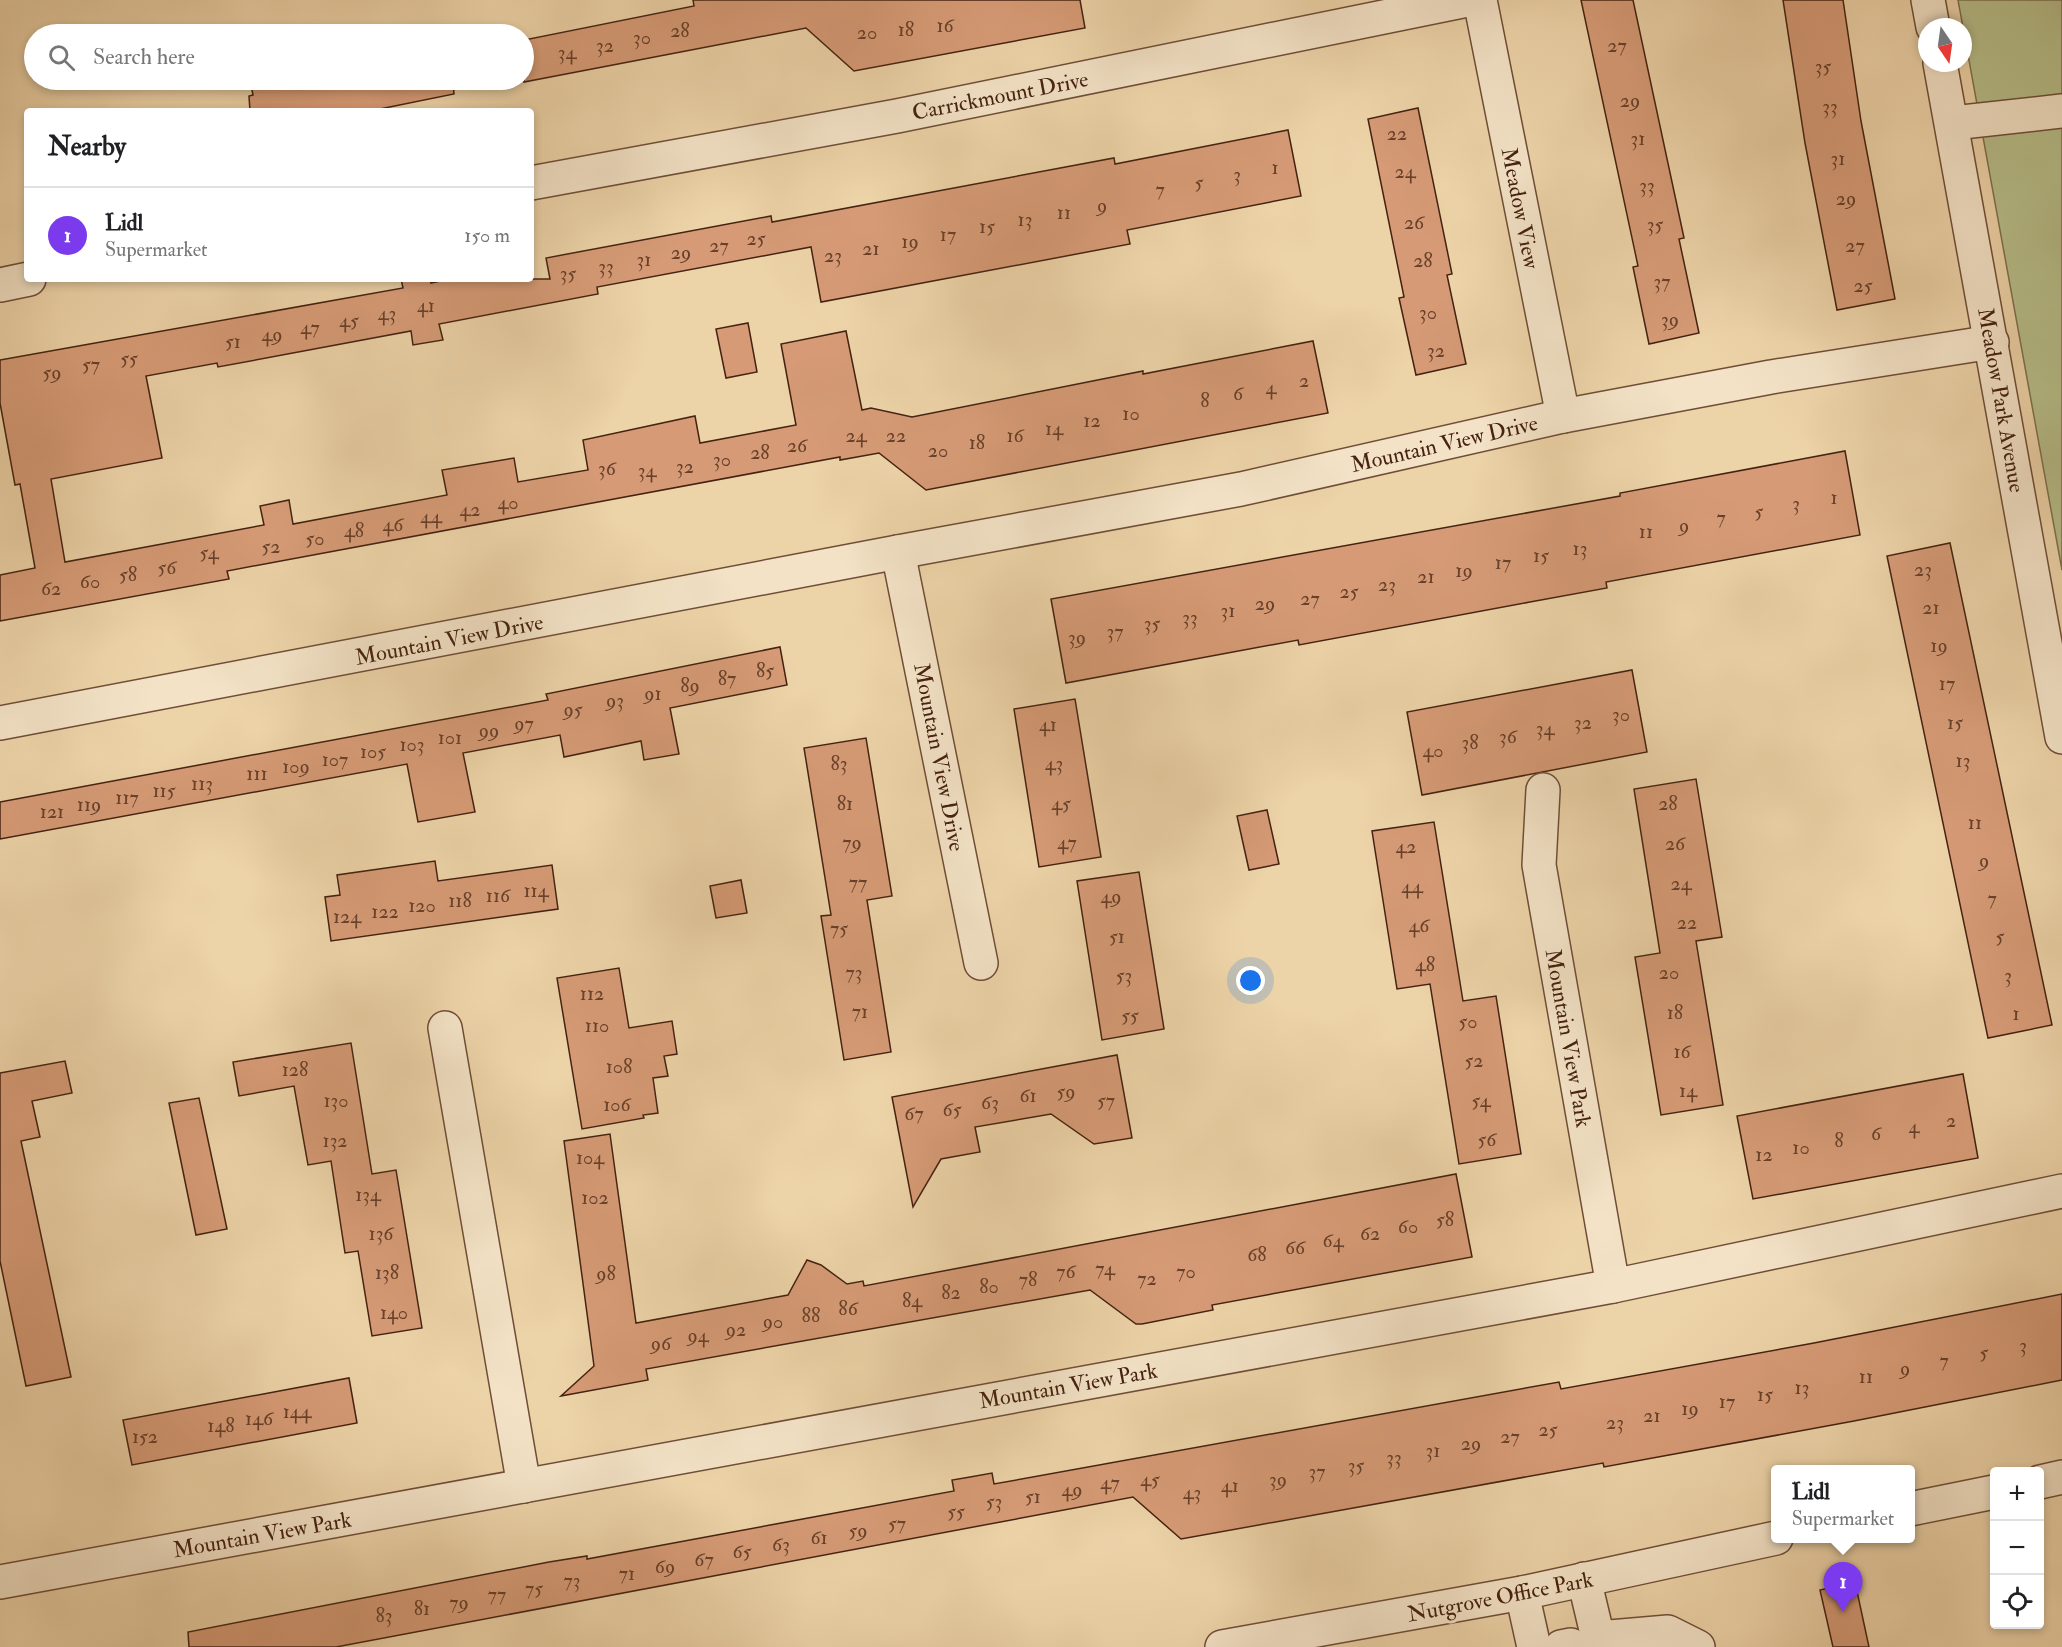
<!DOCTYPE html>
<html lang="en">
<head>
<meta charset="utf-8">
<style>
  body { margin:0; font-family:"IM FELL Double Pica",serif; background:#f2f2f2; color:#202124 }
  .controls { position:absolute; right:18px; bottom:18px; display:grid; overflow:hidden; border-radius:6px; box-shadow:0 3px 9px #0003 }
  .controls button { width:54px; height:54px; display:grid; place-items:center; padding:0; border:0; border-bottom:2px solid #e0e0e0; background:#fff; color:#202124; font:30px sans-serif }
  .compass { position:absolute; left:1918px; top:18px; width:54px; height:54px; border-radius:50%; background:#fff; box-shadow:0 3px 9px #0003; rotate:167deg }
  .you { position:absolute; left:1251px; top:981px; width:21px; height:21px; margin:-15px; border:4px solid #fff; border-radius:50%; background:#1a73e8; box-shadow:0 0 0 9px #1a73e833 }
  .badge { display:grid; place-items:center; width:39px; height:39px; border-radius:50%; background:#7c3aed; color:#fff; font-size:20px; font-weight:700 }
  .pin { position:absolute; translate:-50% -50px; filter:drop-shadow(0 2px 3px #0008) }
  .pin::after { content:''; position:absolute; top:32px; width:21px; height:18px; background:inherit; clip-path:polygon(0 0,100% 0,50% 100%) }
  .popup { position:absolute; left:1771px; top:1465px; width:144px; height:78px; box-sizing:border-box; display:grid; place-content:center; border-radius:6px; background:#fff; filter:drop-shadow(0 2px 4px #0005); font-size:20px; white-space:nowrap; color:#757577 }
  .popup b { font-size:22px; color:#202124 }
  .popup::after { content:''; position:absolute; left:50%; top:100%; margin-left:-12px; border:12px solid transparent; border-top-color:#fff }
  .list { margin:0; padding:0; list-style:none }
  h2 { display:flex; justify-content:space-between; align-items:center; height:78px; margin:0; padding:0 24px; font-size:26px }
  h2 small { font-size:20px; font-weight:400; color:#757577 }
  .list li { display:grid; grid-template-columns:39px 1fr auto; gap:18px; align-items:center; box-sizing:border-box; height:96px; padding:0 24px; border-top:2px solid #e0e0e0 }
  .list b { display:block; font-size:22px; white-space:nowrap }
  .list p { margin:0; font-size:20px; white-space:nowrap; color:#757577 }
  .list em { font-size:20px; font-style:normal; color:#757577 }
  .icon { flex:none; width:33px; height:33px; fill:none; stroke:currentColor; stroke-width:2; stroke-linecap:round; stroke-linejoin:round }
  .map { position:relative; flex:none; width:2062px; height:1647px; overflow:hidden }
  .search { position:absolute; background:#fff; box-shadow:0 3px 9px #0003; left:24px; top:24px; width:510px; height:66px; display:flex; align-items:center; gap:15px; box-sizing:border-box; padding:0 21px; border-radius:33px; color:#757577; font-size:22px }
  .panel { position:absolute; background:#fff; box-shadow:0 3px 9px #0003; left:24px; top:108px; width:510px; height:174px; border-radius:6px }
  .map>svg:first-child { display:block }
</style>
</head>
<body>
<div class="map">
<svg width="2062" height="1647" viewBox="0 0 2062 1647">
  <rect width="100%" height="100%" fill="#edd3a8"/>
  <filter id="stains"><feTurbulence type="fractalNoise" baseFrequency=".00333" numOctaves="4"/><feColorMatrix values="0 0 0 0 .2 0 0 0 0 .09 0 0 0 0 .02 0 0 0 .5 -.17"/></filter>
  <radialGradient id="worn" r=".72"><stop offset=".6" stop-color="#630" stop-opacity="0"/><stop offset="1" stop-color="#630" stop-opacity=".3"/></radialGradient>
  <polygon fill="#b6bd89" stroke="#7e704d" stroke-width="1.5" points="1958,0 2062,0 2062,570"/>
  <g fill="#d69b76" stroke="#452211" stroke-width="1.5">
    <polygon points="693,0 1080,0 1085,28 854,71 806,28 524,82 524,40 694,6"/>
    <polygon points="1581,0 1633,0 1684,238 1679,239 1699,333 1649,344 1633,267 1638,266"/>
    <polygon points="1783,0 1843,0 1861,121 1895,299 1837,310 1805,143"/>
    <polygon points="250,80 281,80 283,89 332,80 453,80 454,94 370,111 250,111 249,96 253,95"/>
    <polygon points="1418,108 1452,274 1447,275 1466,364 1416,375 1399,298 1404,297 1368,119"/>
    <polygon points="1288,130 1301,196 1127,230 1130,244 821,302 811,247 597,287 598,294 439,324 443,340 413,345 411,331 218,367 217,363 146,376 162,458 51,479 65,562 264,525 260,506 289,500 293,524 447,495 442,470 514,458 518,482 588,470 583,440 695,416 700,443 796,425 781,344 846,331 862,410 871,408 912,417 1143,371 1143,374 1313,341 1328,413 926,490 879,453 840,460 840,457 227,571 229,579 0,621 0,575 35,568 20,484 15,485 0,403 0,360 403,288 401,279 430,279 431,283 449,279 550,279 546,258 771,216 772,222 1114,158 1115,164"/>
    <polygon points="748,323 757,372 726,378 716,329"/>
    <polygon points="1845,451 1860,535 1606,582 1607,588 1530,602 1299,645 1298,640 1066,683 1051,599 1620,496 1620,493"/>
    <polygon points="1950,543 2052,1025 1988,1038 1887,556"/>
    <polygon points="780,647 787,685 670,708 679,754 644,760 641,741 564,757 560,735 463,753 475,812 418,822 407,764 0,839 0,802 548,700 546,694"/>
    <polygon points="1632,670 1647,752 1422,795 1407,712"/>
    <polygon points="1075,699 1101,857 1039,867 1014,709"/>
    <polygon points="866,738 892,896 867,900 891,1052 844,1060 821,916 831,915 804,748"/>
    <polygon points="1696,779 1722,937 1696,941 1723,1105 1661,1115 1635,957 1660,953 1634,789"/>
    <polygon points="1267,810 1279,864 1249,870 1237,816"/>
    <polygon points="1434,822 1463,1001 1496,996 1521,1154 1459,1164 1430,984 1397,989 1372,831"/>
    <polygon points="435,861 438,881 552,865 558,909 331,941 325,897 340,895 337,875"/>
    <polygon points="1139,872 1164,1029 1102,1040 1077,881"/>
    <polygon points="741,880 747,913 716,918 710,886"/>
    <polygon points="619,968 629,1028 672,1021 677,1054 664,1056 668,1076 653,1078 658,1113 643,1115 644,1118 582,1129 557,978"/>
    <polygon points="351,1043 372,1174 396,1170 422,1328 372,1336 358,1251 345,1253 331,1161 308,1165 294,1086 239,1096 233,1062"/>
    <polygon points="1117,1055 1132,1138 1094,1144 1051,1114 975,1127 980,1152 941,1159 913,1207 892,1097"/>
    <polygon points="65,1061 72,1093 32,1101 40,1137 21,1141 71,1377 26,1386 0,1261 0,1073"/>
    <polygon points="1963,1074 1978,1158 1753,1199 1737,1116"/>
    <polygon points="199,1098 227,1229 196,1235 169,1103"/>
    <polygon points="610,1134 636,1323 788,1295 807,1260 821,1265 847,1284 863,1281 864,1286 1456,1174 1472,1257 1212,1305 1213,1310 1142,1324 1136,1324 1090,1290 646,1369 648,1380 561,1396 594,1366 564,1141"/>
    <polygon points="2062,1294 2062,1380 1854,1421 1604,1467 1603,1463 1181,1539 1133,1497 336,1647 189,1647 188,1632 549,1562 587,1556 587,1559 954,1491 952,1480 970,1477 992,1473 994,1484 1559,1382 1561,1389 1814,1343"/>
    <polygon points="349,1378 357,1423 132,1465 123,1420"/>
    <polygon points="1855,1582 1869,1647 1833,1647 1820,1590"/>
  </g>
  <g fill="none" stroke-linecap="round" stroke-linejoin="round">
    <g stroke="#6f4e37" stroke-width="36">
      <g id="minor">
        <polyline points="1480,0 1563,416"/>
        <polyline points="1928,0 1933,27"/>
        <polyline points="1940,63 2062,737"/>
        <polyline points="1953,123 2062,111"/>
        <polyline points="531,183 897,116 1467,0"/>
        <polyline points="0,285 29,279"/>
        <polyline points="898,552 981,963"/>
        <polyline points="0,723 898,552 1241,489 1563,416 1771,377 1992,342"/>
        <polyline points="1543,790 1539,865 1613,1286"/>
        <polyline points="445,1028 524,1486"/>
        <polyline points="2040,1482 2062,1477"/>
        <polyline points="1910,1509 1994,1492"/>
        <polyline points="1584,1579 1598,1638 1668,1632 1698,1647"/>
        <polyline points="0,1582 1613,1286 2062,1191"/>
        <polyline points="1522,1593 1534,1647"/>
        <polyline points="1222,1647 1522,1593 1776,1538"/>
        <polyline points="1561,1647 1571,1645 1572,1647"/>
      </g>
    </g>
    <use href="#minor" stroke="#f3e2c6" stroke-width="33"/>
  </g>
  <g text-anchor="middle" stroke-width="6" stroke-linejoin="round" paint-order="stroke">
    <g font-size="20" fill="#69402a">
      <text x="945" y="32">16</text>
      <text x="906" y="36">18</text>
      <text x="680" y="37">28</text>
      <text x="867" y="39">20</text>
      <text x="642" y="44">30</text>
      <text x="605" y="52">32</text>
      <text x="1617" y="52">27</text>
      <text x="567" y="59">34</text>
      <text x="1823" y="73">35</text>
      <text x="1630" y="107">29</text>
      <text x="1830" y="113">33</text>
      <text x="1397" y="140">22</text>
      <text x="1638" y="145">31</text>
      <text x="1838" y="165">31</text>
      <text x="1275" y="174">1</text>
      <text x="1405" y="178">24</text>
      <text x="1237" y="181">3</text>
      <text x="1199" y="189">5</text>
      <text x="1647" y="192">33</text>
      <text x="1160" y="196">7</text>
      <text x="1846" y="205">29</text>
      <text x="1102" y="212">9</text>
      <text x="1064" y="219">11</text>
      <text x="1025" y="226">13</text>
      <text x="1414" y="229">26</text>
      <text x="1655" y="231">35</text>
      <text x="987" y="233">15</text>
      <text x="948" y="241">17</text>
      <text x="756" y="245">25</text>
      <text x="910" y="248">19</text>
      <text x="719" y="252">27</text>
      <text x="1855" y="252">27</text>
      <text x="871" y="255">21</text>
      <text x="681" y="259">29</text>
      <text x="833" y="262">23</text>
      <text x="644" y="266">31</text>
      <text x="1423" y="267">28</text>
      <text x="606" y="273">33</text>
      <text x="568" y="280">35</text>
      <text x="1662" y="288">37</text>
      <text x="1863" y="292">25</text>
      <text x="426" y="312">41</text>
      <text x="1428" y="319">30</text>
      <text x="387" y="320">43</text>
      <text x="1670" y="326">39</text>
      <text x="349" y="327">45</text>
      <text x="310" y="334">47</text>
      <text x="272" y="341">49</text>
      <text x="233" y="348">51</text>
      <text x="1436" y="357">32</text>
      <text x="129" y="365">55</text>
      <text x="91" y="371">57</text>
      <text x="52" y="379">59</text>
      <text x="1304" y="387">2</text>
      <text x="1271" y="394">4</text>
      <text x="1238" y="400">6</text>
      <text x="1205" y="407">8</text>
      <text x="1131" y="420">10</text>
      <text x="1092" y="427">12</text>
      <text x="1054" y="435">14</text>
      <text x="856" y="442">24</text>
      <text x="896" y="442">22</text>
      <text x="1015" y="442">16</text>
      <text x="977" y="449">18</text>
      <text x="797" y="452">26</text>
      <text x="938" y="457">20</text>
      <text x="760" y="459">28</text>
      <text x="722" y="466">30</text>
      <text x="685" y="473">32</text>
      <text x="607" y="475">36</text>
      <text x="647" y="477">34</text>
      <text x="1834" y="504">1</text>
      <text x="508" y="509">40</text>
      <text x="1796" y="510">3</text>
      <text x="470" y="516">42</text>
      <text x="1759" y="518">5</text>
      <text x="431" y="523">44</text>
      <text x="1721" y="524">7</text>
      <text x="393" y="531">46</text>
      <text x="1684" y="532">9</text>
      <text x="354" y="537">48</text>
      <text x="1646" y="538">11</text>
      <text x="315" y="545">50</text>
      <text x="271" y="553">52</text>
      <text x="1580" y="555">13</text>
      <text x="209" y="559">54</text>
      <text x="1541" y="562">15</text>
      <text x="1503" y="569">17</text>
      <text x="167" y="574">56</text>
      <text x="1923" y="576">23</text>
      <text x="1464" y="577">19</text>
      <text x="128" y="581">58</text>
      <text x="1426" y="583">21</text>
      <text x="90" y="588">60</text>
      <text x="1387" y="591">23</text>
      <text x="51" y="595">62</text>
      <text x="1349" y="598">25</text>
      <text x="1310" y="605">27</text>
      <text x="1265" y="610">29</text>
      <text x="1931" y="614">21</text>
      <text x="1228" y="617">31</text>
      <text x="1190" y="624">33</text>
      <text x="1152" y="630">35</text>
      <text x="1115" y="638">37</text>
      <text x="1077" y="644">39</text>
      <text x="1939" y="652">19</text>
      <text x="765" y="677">85</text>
      <text x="727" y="685">87</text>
      <text x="1947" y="690">17</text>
      <text x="690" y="692">89</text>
      <text x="653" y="700">91</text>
      <text x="615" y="707">93</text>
      <text x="573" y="716">95</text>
      <text x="1621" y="721">30</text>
      <text x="1583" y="729">32</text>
      <text x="1955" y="729">15</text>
      <text x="524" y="730">97</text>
      <text x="1048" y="731">41</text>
      <text x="1545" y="735">34</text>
      <text x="489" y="737">99</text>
      <text x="1508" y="743">36</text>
      <text x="450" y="744">101</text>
      <text x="1470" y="749">38</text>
      <text x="412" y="751">103</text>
      <text x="1433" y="757">40</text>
      <text x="373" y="758">105</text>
      <text x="335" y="766">107</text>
      <text x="1963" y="767">13</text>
      <text x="839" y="770">83</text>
      <text x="1054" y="770">43</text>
      <text x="296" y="773">109</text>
      <text x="257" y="780">111</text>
      <text x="202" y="790">113</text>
      <text x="164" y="797">115</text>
      <text x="127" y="804">117</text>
      <text x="845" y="810">81</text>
      <text x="1061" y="810">45</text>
      <text x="1668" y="810">28</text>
      <text x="89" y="811">119</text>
      <text x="52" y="818">121</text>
      <text x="1975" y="829">11</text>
      <text x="852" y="849">79</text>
      <text x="1067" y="849">47</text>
      <text x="1675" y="850">26</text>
      <text x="1406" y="853">42</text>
      <text x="1984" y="867">9</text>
      <text x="858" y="889">77</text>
      <text x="1681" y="890">24</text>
      <text x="1412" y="893">44</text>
      <text x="536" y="897">114</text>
      <text x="498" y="902">116</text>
      <text x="1111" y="903">49</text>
      <text x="1992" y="905">7</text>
      <text x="460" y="907">118</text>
      <text x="422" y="912">120</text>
      <text x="385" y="918">122</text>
      <text x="347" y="923">124</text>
      <text x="1687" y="929">22</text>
      <text x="1419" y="932">46</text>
      <text x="839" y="935">75</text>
      <text x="1117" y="943">51</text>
      <text x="2000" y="943">5</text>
      <text x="1425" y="971">48</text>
      <text x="854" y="979">73</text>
      <text x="1669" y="979">20</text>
      <text x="1124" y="982">53</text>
      <text x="2008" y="982">3</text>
      <text x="592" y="1000">112</text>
      <text x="860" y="1018">71</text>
      <text x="1675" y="1019">18</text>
      <text x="2016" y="1020">1</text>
      <text x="1130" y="1022">55</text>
      <text x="1468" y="1028">50</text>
      <text x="597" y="1032">110</text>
      <text x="1682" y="1058">16</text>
      <text x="1474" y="1067">52</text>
      <text x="619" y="1073">108</text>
      <text x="295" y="1076">128</text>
      <text x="1688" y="1097">14</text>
      <text x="1066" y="1098">59</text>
      <text x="1028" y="1102">61</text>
      <text x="336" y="1107">130</text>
      <text x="1106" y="1107">57</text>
      <text x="1481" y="1107">54</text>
      <text x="990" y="1109">63</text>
      <text x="617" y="1111">106</text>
      <text x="952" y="1116">65</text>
      <text x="914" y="1120">67</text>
      <text x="1951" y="1127">2</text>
      <text x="1914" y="1133">4</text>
      <text x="1876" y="1140">6</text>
      <text x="1487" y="1146">56</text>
      <text x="335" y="1147">132</text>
      <text x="1839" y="1147">8</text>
      <text x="1801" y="1154">10</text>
      <text x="1764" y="1161">12</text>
      <text x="590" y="1164">104</text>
      <text x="368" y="1201">134</text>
      <text x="595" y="1204">102</text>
      <text x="1445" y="1226">58</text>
      <text x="1408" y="1233">60</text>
      <text x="381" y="1240">136</text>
      <text x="1370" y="1240">62</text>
      <text x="1333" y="1247">64</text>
      <text x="1295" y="1254">66</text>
      <text x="1257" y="1261">68</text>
      <text x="1105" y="1275">74</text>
      <text x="1066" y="1278">76</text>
      <text x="1186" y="1278">70</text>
      <text x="387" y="1279">138</text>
      <text x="606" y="1280">98</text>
      <text x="1147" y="1285">72</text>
      <text x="1028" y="1286">78</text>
      <text x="989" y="1293">80</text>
      <text x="951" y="1299">82</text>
      <text x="912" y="1307">84</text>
      <text x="848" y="1315">86</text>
      <text x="394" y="1319">140</text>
      <text x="811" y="1322">88</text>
      <text x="773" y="1328">90</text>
      <text x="736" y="1336">92</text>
      <text x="698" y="1342">94</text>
      <text x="661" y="1350">96</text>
      <text x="2023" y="1352">3</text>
      <text x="1984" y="1359">5</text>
      <text x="1944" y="1367">7</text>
      <text x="1905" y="1375">9</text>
      <text x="1866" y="1383">11</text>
      <text x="1802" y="1394">13</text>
      <text x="1765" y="1401">15</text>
      <text x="1727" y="1408">17</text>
      <text x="1690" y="1415">19</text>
      <text x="297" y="1418">144</text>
      <text x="1652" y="1422">21</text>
      <text x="259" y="1425">146</text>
      <text x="1615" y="1429">23</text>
      <text x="221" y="1432">148</text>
      <text x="1548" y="1436">25</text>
      <text x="145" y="1443">152</text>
      <text x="1510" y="1443">27</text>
      <text x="1471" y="1450">29</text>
      <text x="1433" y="1457">31</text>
      <text x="1394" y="1464">33</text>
      <text x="1356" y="1472">35</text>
      <text x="1317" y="1478">37</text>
      <text x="1150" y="1486">45</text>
      <text x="1278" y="1486">39</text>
      <text x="1110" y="1489">47</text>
      <text x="1230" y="1492">41</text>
      <text x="1072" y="1496">49</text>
      <text x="1192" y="1499">43</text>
      <text x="1033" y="1503">51</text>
      <text x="994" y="1508">53</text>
      <text x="956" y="1518">55</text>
      <text x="897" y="1530">57</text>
      <text x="858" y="1537">59</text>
      <text x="819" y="1544">61</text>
      <text x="781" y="1551">63</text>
      <text x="742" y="1558">65</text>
      <text x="704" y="1566">67</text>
      <text x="665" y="1573">69</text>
      <text x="627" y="1580">71</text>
      <text x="572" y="1587">73</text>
      <text x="534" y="1595">75</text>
      <text x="497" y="1601">77</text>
      <text x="459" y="1609">79</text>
      <text x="422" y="1615">81</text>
      <text x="384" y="1622">83</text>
    </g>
    <g font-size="22" fill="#452211" stroke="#f3e2c6">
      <text transform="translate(1000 95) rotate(-11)" y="8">Carrickmount Drive</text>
      <text transform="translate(1521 208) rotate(79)" y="8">Meadow View</text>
      <text transform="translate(2002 400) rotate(80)" y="8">Meadow Park Avenue</text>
      <text transform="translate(1444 443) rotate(-13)" y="8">Mountain View Drive</text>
      <text transform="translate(449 639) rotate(-11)" y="8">Mountain View Drive</text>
      <text transform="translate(940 757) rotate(79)" y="8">Mountain View Drive</text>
      <text transform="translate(1569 1038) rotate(80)" y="8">Mountain View Park</text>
      <text transform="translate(1068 1385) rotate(-10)" y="8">Mountain View Park</text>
      <text transform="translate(262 1534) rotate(-10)" y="8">Mountain View Park</text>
      <text transform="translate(1500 1596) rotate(-11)" y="8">Nutgrove Office Park</text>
    </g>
  </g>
  <rect width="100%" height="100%" filter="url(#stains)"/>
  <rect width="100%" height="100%" fill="url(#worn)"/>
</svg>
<div class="controls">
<button>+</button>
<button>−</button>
<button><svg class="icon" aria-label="locate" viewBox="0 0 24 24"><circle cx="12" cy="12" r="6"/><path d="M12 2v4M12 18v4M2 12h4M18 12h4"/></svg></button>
</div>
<svg class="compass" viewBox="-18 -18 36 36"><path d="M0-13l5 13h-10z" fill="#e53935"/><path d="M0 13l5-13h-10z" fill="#757577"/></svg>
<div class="you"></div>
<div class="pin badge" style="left:1843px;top:1612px">1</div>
<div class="popup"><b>Lidl</b>Supermarket</div>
<div class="search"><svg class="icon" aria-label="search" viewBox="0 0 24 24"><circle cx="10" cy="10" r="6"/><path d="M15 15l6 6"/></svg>Search here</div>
<section class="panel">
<h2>Nearby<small></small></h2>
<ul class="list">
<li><span class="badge">1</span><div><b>Lidl</b><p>Supermarket</p></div><em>150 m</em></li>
</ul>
</section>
</div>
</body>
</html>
